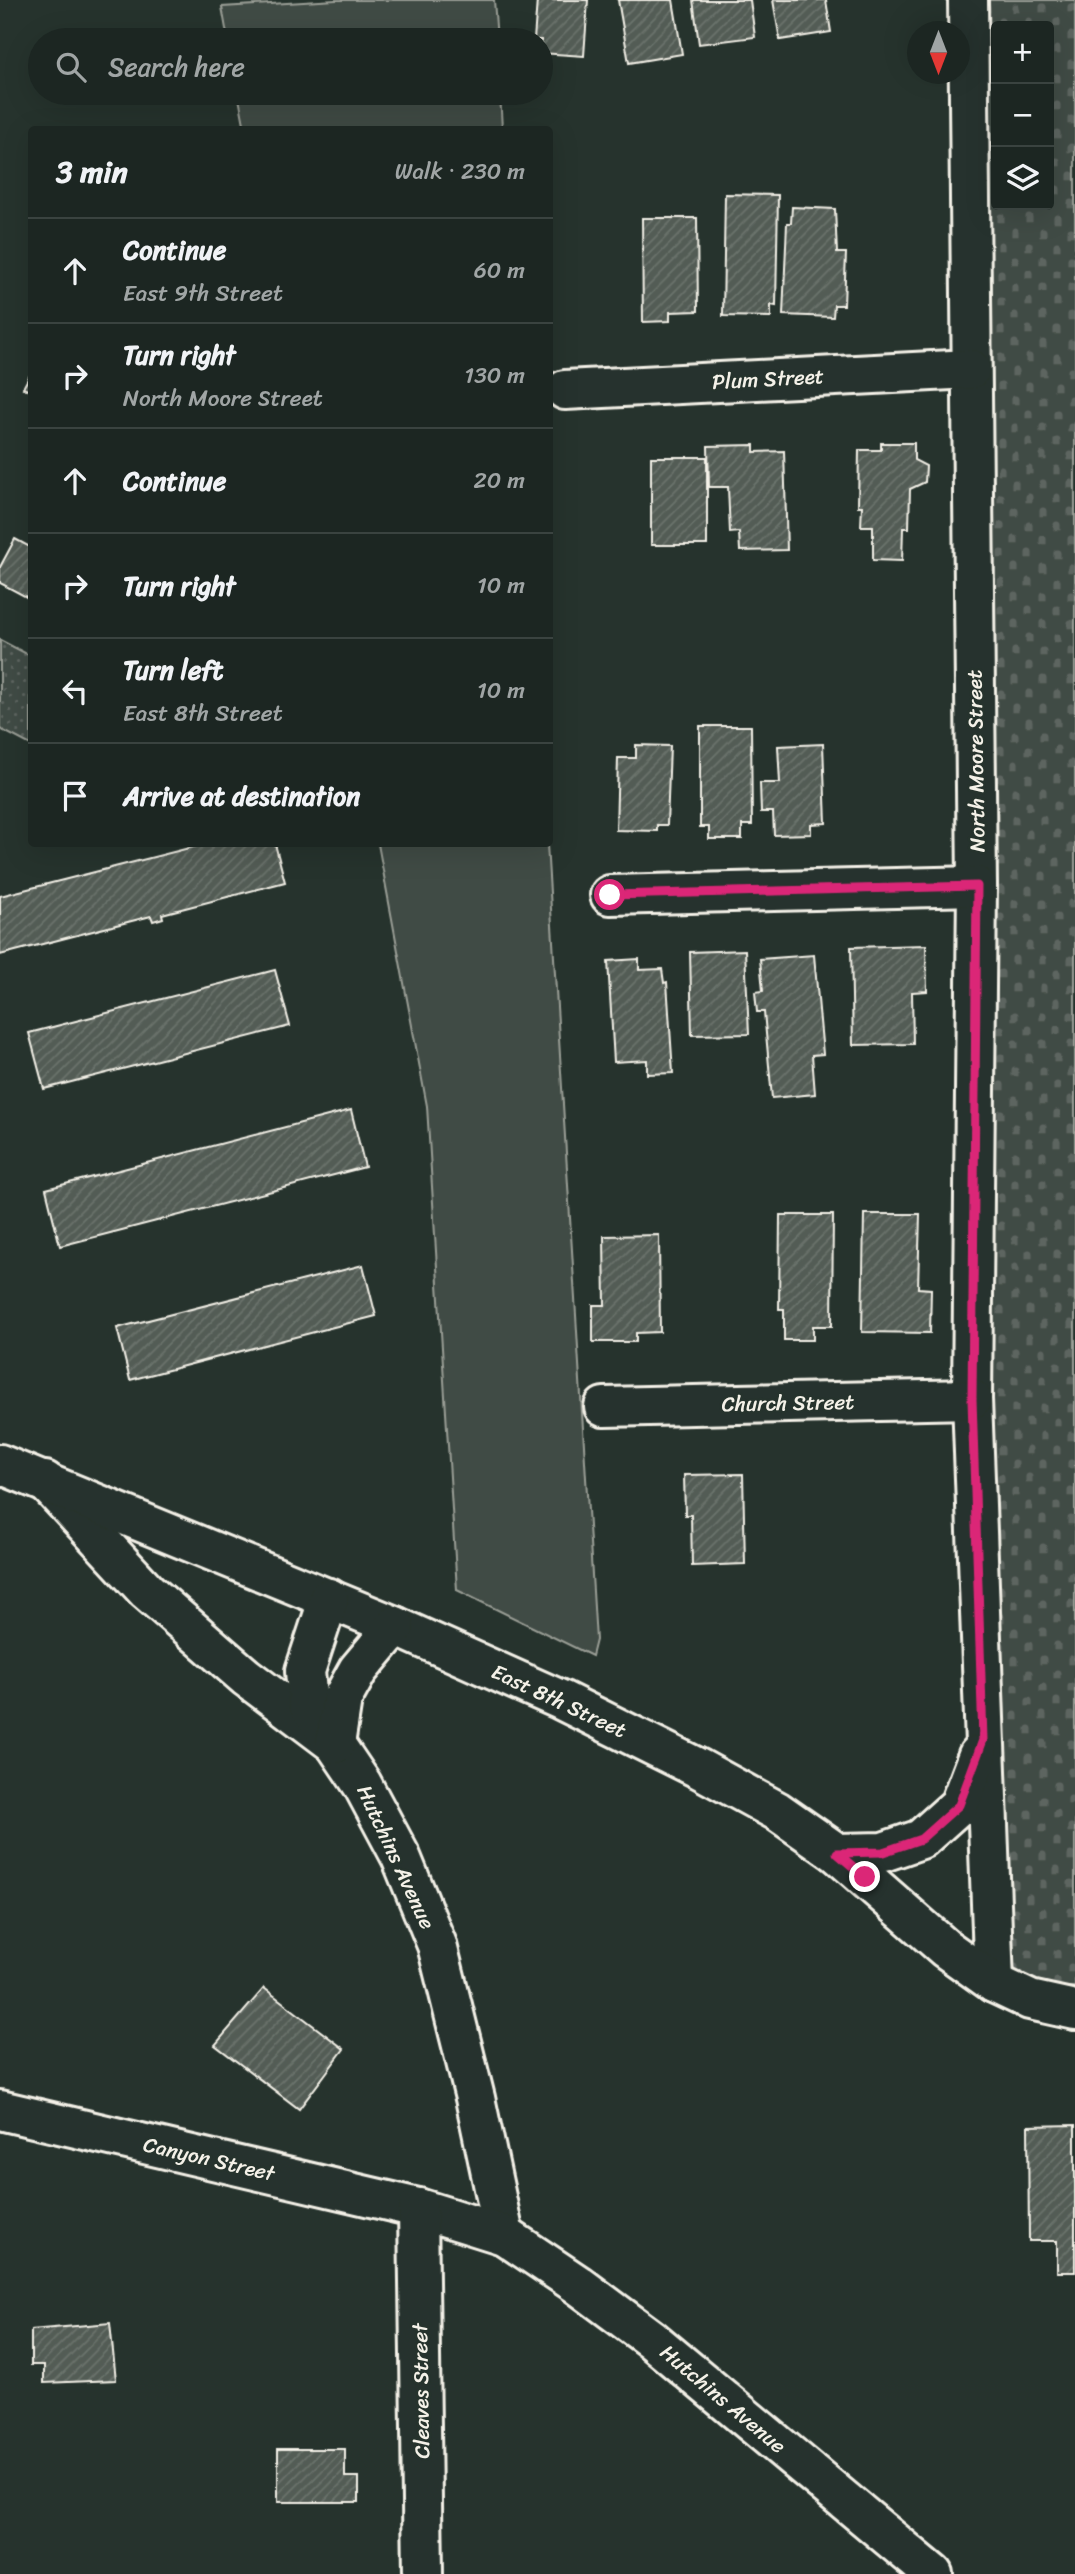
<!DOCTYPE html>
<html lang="en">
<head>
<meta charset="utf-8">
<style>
  body { margin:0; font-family:Sriracha,sans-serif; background:#29322f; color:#f1f3f6 }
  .controls { position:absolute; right:21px; top:21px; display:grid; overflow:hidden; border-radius:7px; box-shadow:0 7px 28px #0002 }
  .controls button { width:63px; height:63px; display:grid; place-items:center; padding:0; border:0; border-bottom:2px solid #3a4340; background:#1c2622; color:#f1f3f6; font:35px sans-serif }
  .compass { position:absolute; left:907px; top:21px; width:63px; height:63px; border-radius:50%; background:#1c2622; box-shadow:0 7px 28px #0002; rotate:180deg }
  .stop { position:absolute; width:21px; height:21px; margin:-16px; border:5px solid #db2777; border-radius:50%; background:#fff }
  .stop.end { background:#db2777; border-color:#fff; box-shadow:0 2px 7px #0008 }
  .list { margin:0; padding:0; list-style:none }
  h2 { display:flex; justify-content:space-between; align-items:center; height:91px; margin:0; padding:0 28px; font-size:30px }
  h2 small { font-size:23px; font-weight:400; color:#a0a5a5 }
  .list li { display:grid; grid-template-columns:46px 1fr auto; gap:21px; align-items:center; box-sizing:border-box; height:105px; padding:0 28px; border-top:2px solid #3a4340 }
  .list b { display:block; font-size:26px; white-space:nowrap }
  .list p { margin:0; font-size:23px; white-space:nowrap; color:#a0a5a5 }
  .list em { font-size:23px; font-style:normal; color:#a0a5a5 }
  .icon { flex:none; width:38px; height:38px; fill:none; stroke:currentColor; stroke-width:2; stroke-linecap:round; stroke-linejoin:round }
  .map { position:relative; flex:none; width:1075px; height:2574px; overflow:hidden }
  .search { position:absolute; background:#1c2622; box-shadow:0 7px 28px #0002; left:28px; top:28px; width:525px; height:77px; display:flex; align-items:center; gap:18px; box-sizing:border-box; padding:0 24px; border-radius:38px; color:#a0a5a5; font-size:26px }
  .panel { position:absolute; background:#1c2622; box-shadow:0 7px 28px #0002; left:28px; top:126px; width:525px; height:721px; border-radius:7px }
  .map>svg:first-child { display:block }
</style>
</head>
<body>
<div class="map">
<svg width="1075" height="2574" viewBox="0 0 1075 2574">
  <defs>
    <pattern id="cemetery-stones" width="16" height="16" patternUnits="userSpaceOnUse" patternTransform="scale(1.75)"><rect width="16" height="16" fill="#414b45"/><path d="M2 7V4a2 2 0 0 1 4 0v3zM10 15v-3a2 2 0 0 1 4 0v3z" fill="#5d6560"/></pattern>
    <pattern id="park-dots" width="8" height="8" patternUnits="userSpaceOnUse" patternTransform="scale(1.75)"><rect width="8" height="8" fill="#414b45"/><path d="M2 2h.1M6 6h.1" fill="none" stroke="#5d6560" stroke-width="1.8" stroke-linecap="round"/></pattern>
    <pattern id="building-hatch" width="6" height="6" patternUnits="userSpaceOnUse" patternTransform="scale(1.75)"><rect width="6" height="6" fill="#525c55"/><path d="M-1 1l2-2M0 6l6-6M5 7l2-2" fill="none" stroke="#6c746d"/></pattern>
  </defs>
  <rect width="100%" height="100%" fill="#26332d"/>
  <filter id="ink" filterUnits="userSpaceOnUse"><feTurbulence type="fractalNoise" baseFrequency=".0143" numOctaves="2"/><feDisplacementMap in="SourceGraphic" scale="14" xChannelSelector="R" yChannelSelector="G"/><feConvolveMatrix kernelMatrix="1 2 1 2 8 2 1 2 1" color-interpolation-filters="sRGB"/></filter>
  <g filter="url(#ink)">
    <g fill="#414b45" stroke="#9a9e96" stroke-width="2">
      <polygon points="336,0 494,0 497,40 228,40 222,7"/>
      <polygon points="238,93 500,93 502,129 245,129"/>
      <polygon points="378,844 547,844 596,1640 592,1656 457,1590 427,1106"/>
    </g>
    <path fill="url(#cemetery-stones)" stroke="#9a9e96" stroke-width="2" fill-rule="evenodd" d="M 981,0 L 1075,0 L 1075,1987 L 971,1987 ZM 996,26 L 1049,26 L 1049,205 L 996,205 Z"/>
    <polygon fill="url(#park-dots)" stroke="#9a9e96" stroke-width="2" points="0,640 31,656 31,745 0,729"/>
    <g fill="url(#building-hatch)" stroke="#f4f1e8" stroke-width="2">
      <polygon points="537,0 588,0 584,56 541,53 541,40 534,40"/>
      <polygon points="618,0 673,0 682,54 629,63"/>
      <polygon points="693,0 750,0 755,37 699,44"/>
      <polygon points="773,0 826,0 831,32 780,40"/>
      <polygon points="725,194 778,195 776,306 771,305 771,317 723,316"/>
      <polygon points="792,207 835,209 837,253 846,253 844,305 834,305 833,317 783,315 787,223 791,223"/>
      <polygon points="642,218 697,218 698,311 670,312 670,321 643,322"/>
      <polygon points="32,371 32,392 23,388"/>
      <polygon points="881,443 914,443 914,460 926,466 925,482 910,489 909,528 903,528 902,561 873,560 873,526 861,526 862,506 858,506 859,450 881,450"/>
      <polygon points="754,445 754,452 784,451 787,550 740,551 739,532 730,533 728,487 709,487 708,446"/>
      <rect x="651" y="457" width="56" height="88"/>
      <polygon points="15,539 32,548 32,600 0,583 0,567"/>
      <polygon points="700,726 751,726 752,825 742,825 742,839 709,839 709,827 700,827"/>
      <polygon points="823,744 826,823 811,824 811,834 774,835 773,812 761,812 760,783 780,783 778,746"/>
      <polygon points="636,745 670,746 667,825 657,825 657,831 616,830 618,758 636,758"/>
      <polygon points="205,844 275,844 285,882 162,914 163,918 153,921 151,916 0,955 0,896"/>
      <polygon points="926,945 927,991 912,992 913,1044 853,1045 851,947"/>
      <polygon points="745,950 749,1034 692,1035 690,952"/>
      <polygon points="814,955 823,1054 812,1055 815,1094 772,1098 764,1012 757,1012 755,992 763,991 760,959"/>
      <polygon points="639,959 639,970 662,969 664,983 667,982 673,1073 647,1074 647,1060 614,1062 608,961"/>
      <polygon points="275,970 290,1026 44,1089 29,1033"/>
      <polygon points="351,1110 365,1167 60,1246 46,1189"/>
      <polygon points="864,1214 920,1214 918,1288 931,1289 930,1333 862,1332"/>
      <polygon points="780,1215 833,1215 832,1326 813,1326 813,1340 784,1340 784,1309 779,1309"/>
      <polygon points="659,1235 660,1332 636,1333 636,1342 593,1342 593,1305 605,1305 604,1236"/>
      <polygon points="363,1265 376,1316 130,1380 117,1328"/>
      <polygon points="743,1474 745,1564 692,1566 691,1515 685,1515 684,1475"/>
      <polygon points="264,1988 344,2049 299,2109 215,2045"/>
      <polygon points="1075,2125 1075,2272 1057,2272 1057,2241 1029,2241 1028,2126"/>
      <polygon points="110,2323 116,2380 44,2383 44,2365 31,2365 31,2330"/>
      <polygon points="278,2449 345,2449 345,2477 359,2477 359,2502 278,2502"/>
    </g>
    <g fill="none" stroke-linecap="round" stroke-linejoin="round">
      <g stroke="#f4f1e8" stroke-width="44">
        <g id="street">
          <polyline points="968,0 977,886 972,1399 994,1983"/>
          <polyline points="565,390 971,369"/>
          <polyline points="610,895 977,886"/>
          <polyline points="604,1407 972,1399"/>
          <polyline points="45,1481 147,1591 246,1677 335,1744 362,1784 401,1857 437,1945 475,2098 504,2235"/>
          <polyline points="837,1853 883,1852 921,1839 959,1805 978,1755"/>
          <polyline points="0,2110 418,2208 504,2235 577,2284 651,2339 933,2574"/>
          <polyline points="418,2208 423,2574"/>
        </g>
      </g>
      <g stroke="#f4f1e8" stroke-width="44">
        <g id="secondary">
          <polyline points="0,1464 395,1626 561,1700 700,1769 777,1811 837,1853 945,1948 994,1983 1030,2000 1075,2010"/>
          <polyline points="329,1598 305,1671 308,1704 335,1744"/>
          <polyline points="335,1744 342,1699 358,1670 395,1626"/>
        </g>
      </g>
      <use href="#street" stroke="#26332d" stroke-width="38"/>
      <use href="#secondary" stroke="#26332d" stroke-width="38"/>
    </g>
  </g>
  <g fill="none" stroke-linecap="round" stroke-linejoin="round" filter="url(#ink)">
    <polyline stroke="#db2777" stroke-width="9" points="610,895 977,886 972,1399 983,1740 959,1805 921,1839 883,1852 837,1853 865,1877"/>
  </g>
  <g text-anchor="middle" stroke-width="5" stroke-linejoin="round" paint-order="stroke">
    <g font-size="21" fill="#f4f1e8" stroke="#26332d">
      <text transform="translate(768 379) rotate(-3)" y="7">Plum Street</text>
      <text transform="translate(976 761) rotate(-91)" y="7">North Moore Street</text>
      <text transform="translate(788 1403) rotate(-1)" y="7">Church Street</text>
      <text transform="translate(559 1701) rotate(25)" y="7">East 8th Street</text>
      <text transform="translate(396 1857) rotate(65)" y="7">Hutchins Avenue</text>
      <text transform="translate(209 2159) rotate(13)" y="7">Canyon Street</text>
      <text transform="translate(421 2391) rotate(-91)" y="7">Cleaves Street</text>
      <text transform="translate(723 2399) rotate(40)" y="7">Hutchins Avenue</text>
    </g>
  </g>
</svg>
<div class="controls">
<button>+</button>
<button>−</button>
<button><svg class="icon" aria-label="layers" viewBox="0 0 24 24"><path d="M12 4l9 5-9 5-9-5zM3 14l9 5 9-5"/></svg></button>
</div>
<svg class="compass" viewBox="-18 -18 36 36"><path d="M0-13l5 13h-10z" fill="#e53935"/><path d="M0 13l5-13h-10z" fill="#a0a5a5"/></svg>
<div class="stop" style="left:610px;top:895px"></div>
<div class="stop end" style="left:865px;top:1877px"></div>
<div class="search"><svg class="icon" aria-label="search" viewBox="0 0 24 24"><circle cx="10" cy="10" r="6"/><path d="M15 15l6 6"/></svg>Search here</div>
<section class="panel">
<h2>3 min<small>Walk · 230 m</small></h2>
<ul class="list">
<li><svg class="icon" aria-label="ahead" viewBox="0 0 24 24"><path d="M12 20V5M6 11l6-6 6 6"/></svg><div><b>Continue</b><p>East 9th Street</p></div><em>60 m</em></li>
<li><svg class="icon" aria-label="right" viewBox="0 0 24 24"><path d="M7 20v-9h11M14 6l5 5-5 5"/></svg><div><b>Turn right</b><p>North Moore Street</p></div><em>130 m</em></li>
<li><svg class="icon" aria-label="ahead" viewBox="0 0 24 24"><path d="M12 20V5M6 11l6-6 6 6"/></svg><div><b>Continue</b></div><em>20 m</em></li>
<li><svg class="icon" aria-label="right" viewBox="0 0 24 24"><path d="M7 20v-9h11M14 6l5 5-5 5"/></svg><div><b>Turn right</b></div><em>10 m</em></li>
<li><svg class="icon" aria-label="left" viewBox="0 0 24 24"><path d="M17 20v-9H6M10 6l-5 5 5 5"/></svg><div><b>Turn left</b><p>East 8th Street</p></div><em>10 m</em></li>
<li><svg class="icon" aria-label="arrive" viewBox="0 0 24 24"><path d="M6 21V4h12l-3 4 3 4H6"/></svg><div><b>Arrive at destination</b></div></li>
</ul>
</section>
</div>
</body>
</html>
